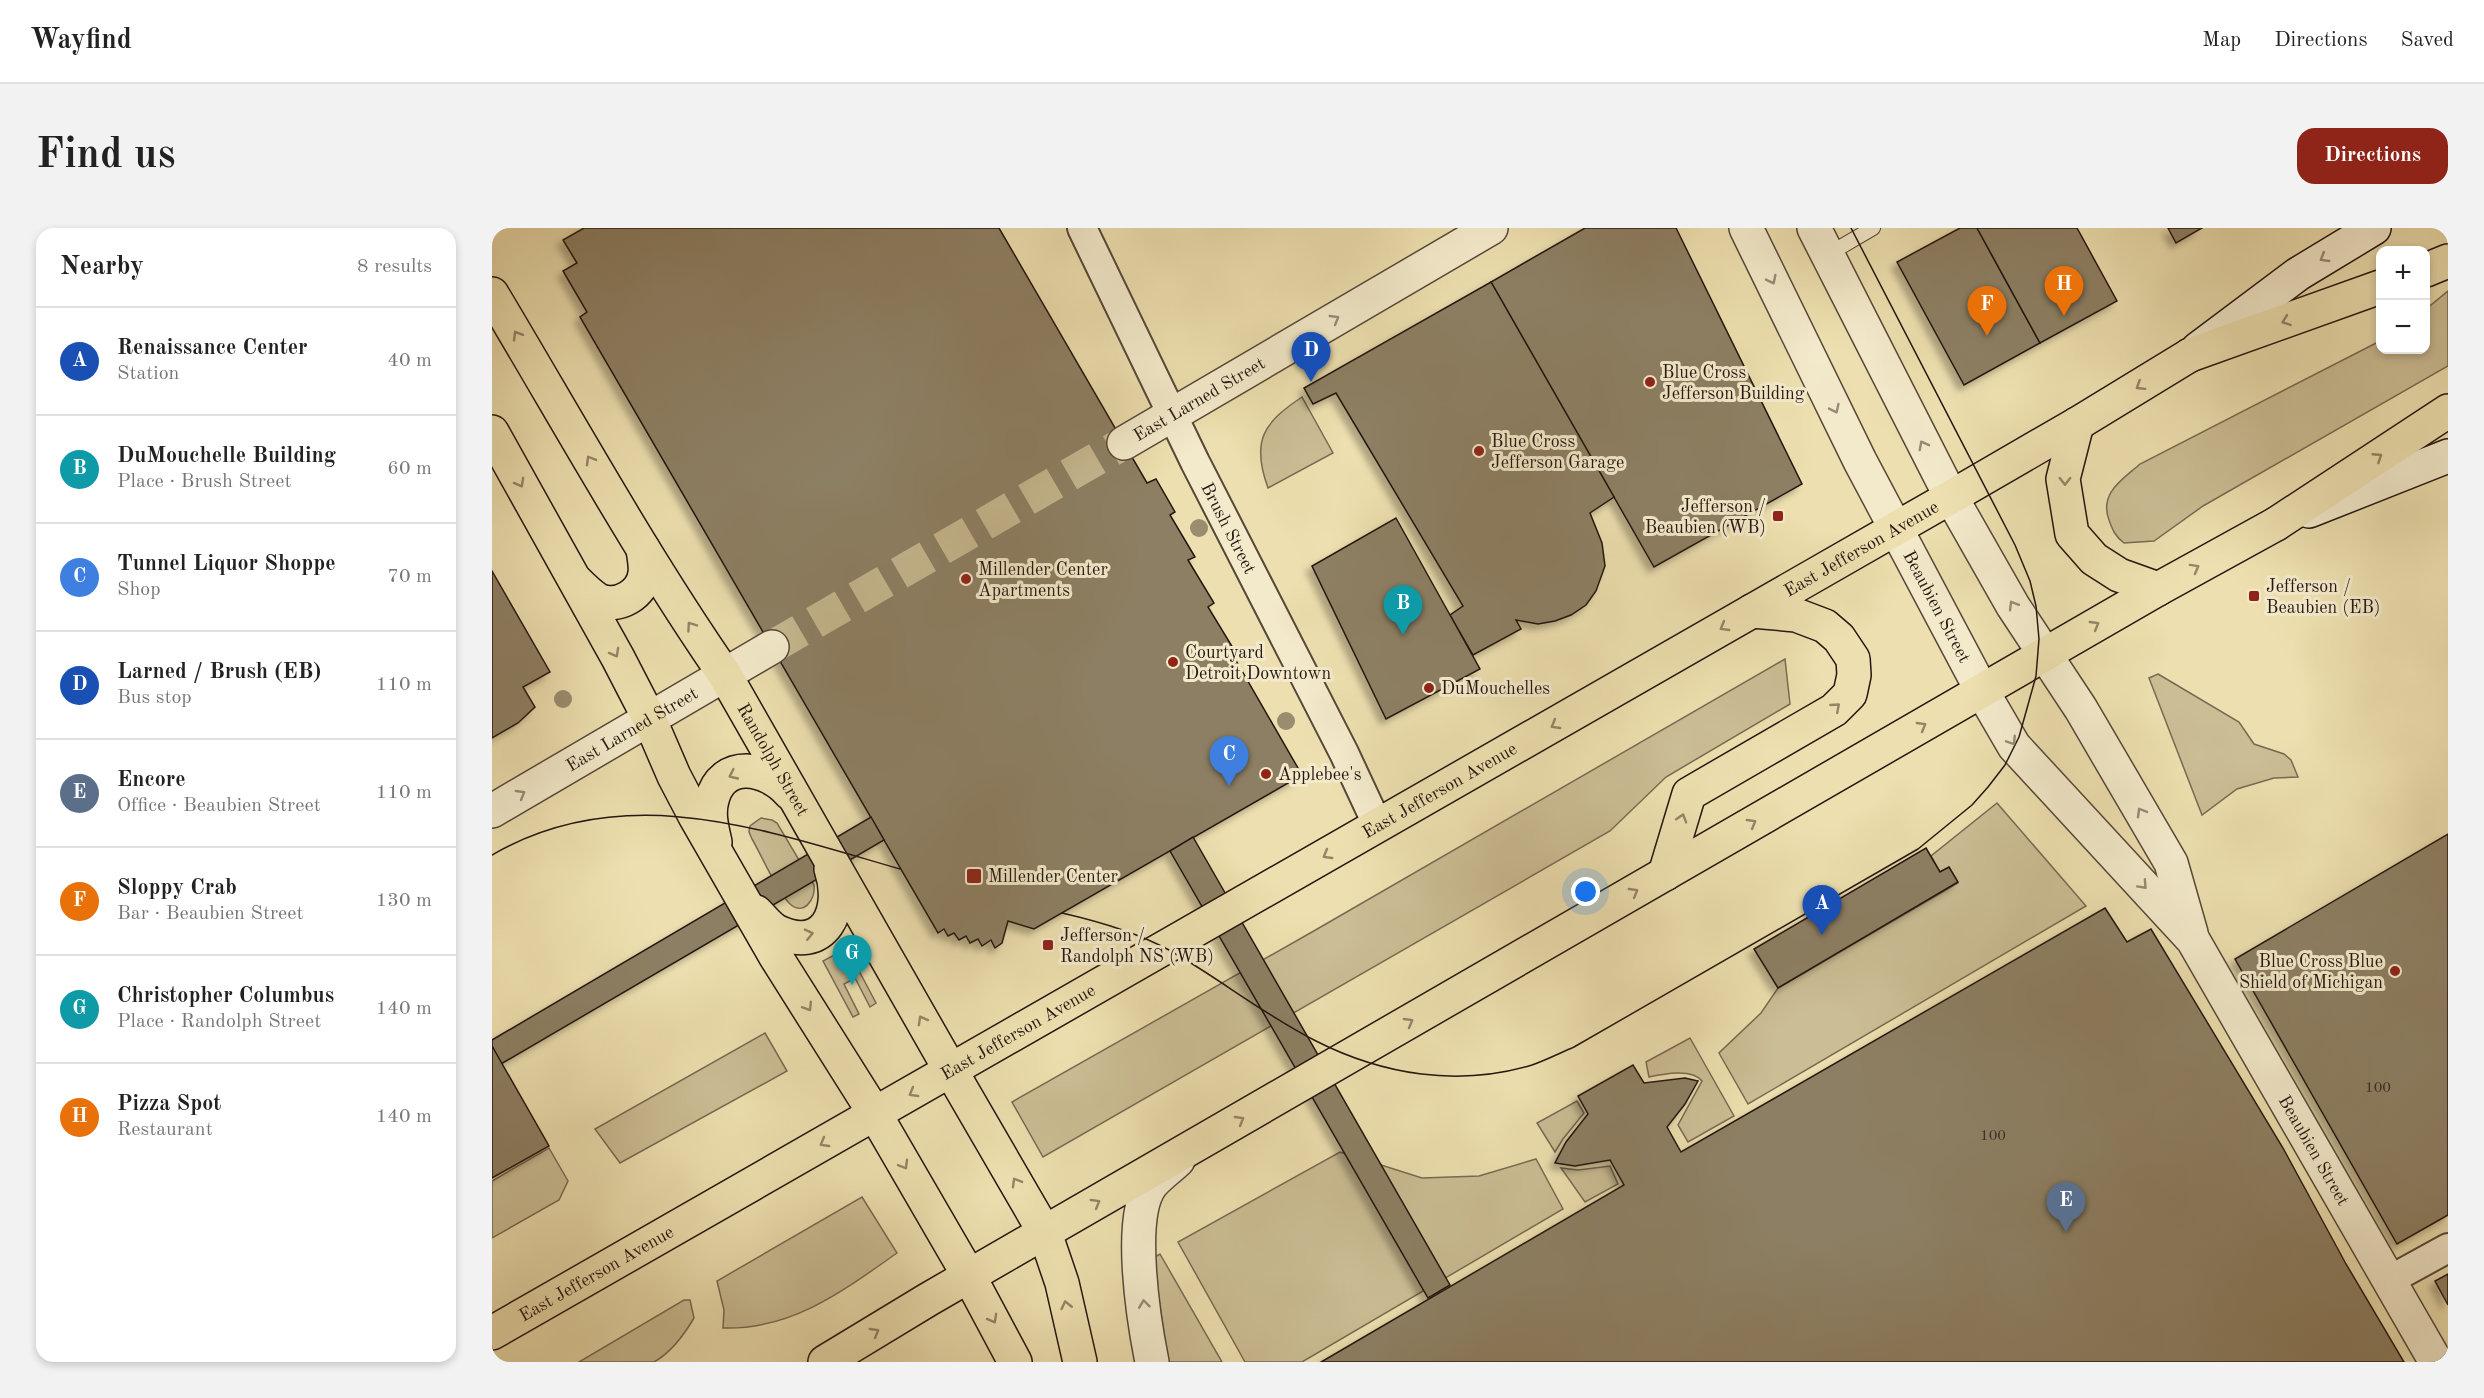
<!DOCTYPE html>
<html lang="en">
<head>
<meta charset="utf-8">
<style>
  body { margin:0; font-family:"Old Standard TT",serif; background:#f2f2f2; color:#222 }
  .controls { position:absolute; right:18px; top:18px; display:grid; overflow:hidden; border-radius:12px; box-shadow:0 3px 9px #0003 }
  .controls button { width:54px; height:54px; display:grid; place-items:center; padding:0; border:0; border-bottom:2px solid #e0e0e0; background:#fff; color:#222; font:30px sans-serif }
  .you { position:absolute; left:1094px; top:664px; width:21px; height:21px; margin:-15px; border:4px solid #fff; border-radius:50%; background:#1a73e8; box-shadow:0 0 0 9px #1a73e833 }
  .badge { display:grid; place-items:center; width:39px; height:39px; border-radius:50%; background:#8f2418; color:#fff; font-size:20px; font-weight:700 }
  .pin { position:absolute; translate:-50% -50px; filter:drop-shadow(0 2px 3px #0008) }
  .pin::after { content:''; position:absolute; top:32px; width:21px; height:18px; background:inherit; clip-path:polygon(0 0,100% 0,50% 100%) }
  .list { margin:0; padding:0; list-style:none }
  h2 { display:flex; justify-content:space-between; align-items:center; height:78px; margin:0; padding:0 24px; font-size:26px }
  h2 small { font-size:20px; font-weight:400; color:#767676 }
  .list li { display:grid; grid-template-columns:39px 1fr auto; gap:18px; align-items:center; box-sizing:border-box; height:108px; padding:0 24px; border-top:2px solid #e0e0e0 }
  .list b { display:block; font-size:22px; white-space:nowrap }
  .list p { margin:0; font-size:20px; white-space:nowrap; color:#767676 }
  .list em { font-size:20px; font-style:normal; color:#767676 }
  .map { position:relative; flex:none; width:1956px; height:1134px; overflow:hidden; border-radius:18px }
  header { display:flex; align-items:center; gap:36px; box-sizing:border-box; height:84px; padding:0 30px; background:#fff; border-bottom:2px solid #e0e0e0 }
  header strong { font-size:28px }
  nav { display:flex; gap:33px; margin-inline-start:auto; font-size:21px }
  .intro { display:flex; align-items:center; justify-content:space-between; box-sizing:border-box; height:144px; padding:0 36px }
  h1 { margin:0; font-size:42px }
  .button { padding:15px 27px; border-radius:18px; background:#8f2418; color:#fff; font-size:21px; font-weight:700 }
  main { display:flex; gap:36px; padding:0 36px }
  aside { flex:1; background:#fff; border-radius:18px; box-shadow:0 3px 9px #0003 }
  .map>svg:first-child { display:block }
</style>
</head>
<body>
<header>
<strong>Wayfind</strong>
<nav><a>Map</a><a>Directions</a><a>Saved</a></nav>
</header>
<div class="intro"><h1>Find us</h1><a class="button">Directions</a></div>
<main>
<aside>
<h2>Nearby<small>8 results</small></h2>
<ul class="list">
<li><span class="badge" style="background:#1a4fb4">A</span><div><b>Renaissance Center</b><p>Station</p></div><em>40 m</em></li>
<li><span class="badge" style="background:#0f9aa8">B</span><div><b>DuMouchelle Building</b><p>Place · Brush Street</p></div><em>60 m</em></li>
<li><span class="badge" style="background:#3f7fe0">C</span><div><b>Tunnel Liquor Shoppe</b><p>Shop</p></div><em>70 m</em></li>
<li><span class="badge" style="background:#1a4fb4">D</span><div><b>Larned / Brush (EB)</b><p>Bus stop</p></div><em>110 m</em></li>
<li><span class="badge" style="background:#5c6f8a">E</span><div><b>Encore</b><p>Office · Beaubien Street</p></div><em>110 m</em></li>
<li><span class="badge" style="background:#e8710a">F</span><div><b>Sloppy Crab</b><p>Bar · Beaubien Street</p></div><em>130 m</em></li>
<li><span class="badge" style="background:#0f9aa8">G</span><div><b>Christopher Columbus</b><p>Place · Randolph Street</p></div><em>140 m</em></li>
<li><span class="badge" style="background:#e8710a">H</span><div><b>Pizza Spot</b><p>Restaurant</p></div><em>140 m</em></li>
</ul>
</aside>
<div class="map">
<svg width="1956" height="1134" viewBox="0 0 1956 1134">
  <defs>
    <filter id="shadow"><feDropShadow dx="-5.5" dy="5.5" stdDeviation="3" flood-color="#0004"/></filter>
  </defs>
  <rect width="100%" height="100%" fill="#eddfaf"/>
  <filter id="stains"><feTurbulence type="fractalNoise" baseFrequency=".00333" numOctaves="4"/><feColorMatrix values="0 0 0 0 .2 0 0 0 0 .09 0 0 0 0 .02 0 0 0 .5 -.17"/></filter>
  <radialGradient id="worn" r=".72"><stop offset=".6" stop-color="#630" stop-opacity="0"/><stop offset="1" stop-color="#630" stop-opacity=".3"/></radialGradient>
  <g fill="#cbbd94" stroke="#786a52" stroke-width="1.5">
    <path d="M 1956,63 L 1956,138 L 1711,278 L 1662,313 L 1632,315 C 1623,308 1621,303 1617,292 C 1607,265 1630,252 1648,236 L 1888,113 L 1888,122 L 1934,122 L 1934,81 Z"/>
    <path d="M 810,169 L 841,225 L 776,260 C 759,213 771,195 810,169 Z"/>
    <polygon points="1293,431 1298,476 1174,549 1118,603 551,929 520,874 820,704"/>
    <polygon points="1666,446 1747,494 1762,516 1792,526 1799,532 1806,549 1782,550 1745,561 1710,587 1657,450"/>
    <polygon points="1505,575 1594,678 1256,876 1227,825 1269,785 1286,760 1466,655 1457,639 1448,644 1439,628"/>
    <path d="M 269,590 L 280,592 L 285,595 L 322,657 C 324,672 311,689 297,675 C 284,662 270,628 260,611 L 257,604 L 258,598 Z"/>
    <polygon points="355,720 384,775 378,779 363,750 352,756 367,786 361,789 331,733"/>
    <polygon points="273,805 295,843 128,935 103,901"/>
    <path d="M 1198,810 L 1242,888 L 1196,914 L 1186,897 L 1210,853 C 1200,840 1171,846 1157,849 L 1154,834 Z"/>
    <polygon points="1085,873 1092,885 1071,911 1063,924 1045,895"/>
    <polygon points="57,920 76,953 67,972 0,1010 0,953"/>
    <polygon points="848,924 930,950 987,948 1044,931 1071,981 810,1134 753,1134 686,1014"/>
    <polygon points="1118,938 1126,956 1093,974 1069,940 1086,942"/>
    <path d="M 370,969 L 405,1025 C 351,1063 300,1102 231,1100 L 232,1082 L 225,1053 Z"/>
    <polygon points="668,1026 730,1134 676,1134 661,1030"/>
    <path d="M 192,1072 L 198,1072 L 202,1090 C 192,1107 180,1124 162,1134 L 87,1134 Z"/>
  </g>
  <g fill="#8d7f63" stroke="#241610" stroke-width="1.5" filter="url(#shadow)">
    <polygon points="92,0 507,0 655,255 664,251 683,284 678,287 703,329 696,332 722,375 716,379 741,420 738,422 810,547 542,701 516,693 510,715 503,720 499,712 490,718 486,711 478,715 474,708 467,712 462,705 456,708 452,701 446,705 88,89 95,84 71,43 85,35 71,12"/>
    <polygon points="1093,0 1184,0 1310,256 1162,339 999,54"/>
    <polygon points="1468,0 1485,0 1548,115 1472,157 1405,34"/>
    <polygon points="1485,0 1585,0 1625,73 1548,115"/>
    <polygon points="1676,0 1710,0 1684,15"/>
    <polygon points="999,54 1122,269 1098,285 1110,315 1113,338 1104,363 1094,377 1079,387 1063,393 1046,396 1024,392 1029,401 981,427 958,387 971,378 844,165 821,176 812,160"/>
    <polygon points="904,290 988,441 894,491 820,338"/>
    <polygon points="0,343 58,444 31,459 43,479 26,495 0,510"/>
    <polygon points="379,589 392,612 9,836 0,818 0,812"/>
    <polygon points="1956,606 1956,987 1905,1016 1743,731"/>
    <polygon points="701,609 958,1057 936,1070 678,623"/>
    <polygon points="1434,620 1448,644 1457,639 1466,654 1286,760 1262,721"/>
    <polygon points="1613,680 1635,714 1659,701 1791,920 1854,1036 1912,1134 829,1134 1132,957 1118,932 1083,938 1063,935 1074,914 1096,886 1086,868 1141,837 1152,855 1193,850 1206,853 1193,876 1175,899 1189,924"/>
    <polygon points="0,818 57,918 0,950"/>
    <polygon points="1956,1046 1956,1077 1943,1053"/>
  </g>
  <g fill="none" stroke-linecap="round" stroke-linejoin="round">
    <polyline stroke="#c5b78f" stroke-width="33" stroke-dasharray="33 16" stroke-linecap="butt" points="280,419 632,215"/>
    <g stroke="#564838" stroke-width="16">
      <polyline id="service" points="1335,27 1381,0"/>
    </g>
    <g stroke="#564838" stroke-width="32">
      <g id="minor">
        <path id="s1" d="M 590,0 L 703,234 L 852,525 L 886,598"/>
        <polyline points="1896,1053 1956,1020"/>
      </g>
    </g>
    <g stroke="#564838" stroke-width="36">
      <g id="tertiary">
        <path id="s2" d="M 1254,0 L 1368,233 L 1490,463 L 1522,518 L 1701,712 L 1944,1134"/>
        <polyline points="1322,0 1459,269 1521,378 1589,481 1679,635 1699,705"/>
        <path id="s3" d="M 632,215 L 999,0"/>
        <path id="s4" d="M 0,583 L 280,419"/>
        <path d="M 660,1134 C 652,1094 635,990 659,957 C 666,948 678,940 686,932"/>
      </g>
    </g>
    <g stroke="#241610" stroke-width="36">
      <g id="secondary">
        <polyline points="1706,121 1806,46 1882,0"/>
        <polyline points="1817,283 1956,228"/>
      </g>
    </g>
    <g stroke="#241610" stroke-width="36">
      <g id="primary">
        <path id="s5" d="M 0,66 C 76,193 148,324 233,447 L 459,843"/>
        <polyline points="0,204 126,430 157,490 182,548 203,588 284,729 383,886"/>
        <path d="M 84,353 C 91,360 98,367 106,372 C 126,381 151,366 153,345 C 154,338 152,329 151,321"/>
        <path d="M 223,614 C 220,601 216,586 220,572 C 230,530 276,539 298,565"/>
        <path d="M 264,684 C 270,690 277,699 284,703 C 333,727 353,682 339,641"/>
      </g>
    </g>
    <g stroke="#241610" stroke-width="36">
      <g id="trunk">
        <polyline points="1585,196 1571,251 1580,306 1602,331 1627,347 1666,361"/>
        <polyline points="1173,646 1197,566 1342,482 1358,466 1362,447 1361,431 1347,410 1333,398 1304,387 1260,383"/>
        <polyline points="459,843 553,1005 570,1055 588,1134"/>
        <polyline points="383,886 477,1048 523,1134"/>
        <path id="s6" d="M 0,1105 L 1459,269 L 1585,196 L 1698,127"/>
        <polyline points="333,1134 437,1071 1666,361 1784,296"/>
      </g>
    </g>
    <g stroke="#241610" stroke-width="36">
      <g id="motorway">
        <polyline points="1934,42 1956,33"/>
        <polyline points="1698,127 1888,59"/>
        <polyline points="1784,296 1956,183"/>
      </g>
    </g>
    <use href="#service" stroke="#f3eacb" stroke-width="14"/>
    <use href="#minor" stroke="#f3eacb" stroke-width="28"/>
    <use href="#tertiary" stroke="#f3eacb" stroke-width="33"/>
    <use href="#secondary" stroke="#f3eacb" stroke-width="33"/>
    <use href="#primary" stroke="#eddfaf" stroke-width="33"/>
    <use href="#trunk" stroke="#eddfaf" stroke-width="33"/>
    <use href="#motorway" stroke="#eddfaf" stroke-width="33"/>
    <g stroke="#241610" stroke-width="1.5">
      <path d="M 0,627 C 133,550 272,602 408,641"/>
      <path d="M 570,685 C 605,693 644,704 677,722 C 727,750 772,787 824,813 C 891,847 966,859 1040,837 C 1054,832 1068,825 1082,819 L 1426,621 L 1480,577 L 1496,559 L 1513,537 L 1527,509 L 1544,448 L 1547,411 L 1544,378 L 1538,353 L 1523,317 L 1359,0"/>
    </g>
  </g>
  <g fill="#9a8c6e">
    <circle cx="707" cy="300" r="9"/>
    <circle cx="71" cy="471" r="9"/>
    <circle cx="794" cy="493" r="9"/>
  </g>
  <defs><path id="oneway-chevron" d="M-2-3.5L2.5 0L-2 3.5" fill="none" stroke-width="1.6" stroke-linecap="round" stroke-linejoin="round" transform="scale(1.5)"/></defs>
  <g stroke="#968b77">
    <use href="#oneway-chevron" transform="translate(1832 30) rotate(149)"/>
    <use href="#oneway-chevron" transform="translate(1280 52) rotate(64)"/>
    <use href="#oneway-chevron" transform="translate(843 91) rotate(-30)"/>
    <use href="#oneway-chevron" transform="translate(1343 181) rotate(64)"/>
    <use href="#oneway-chevron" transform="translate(1431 217) rotate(-118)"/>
    <use href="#oneway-chevron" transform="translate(1521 377) rotate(-121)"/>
    <use href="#oneway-chevron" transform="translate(1520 513) rotate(57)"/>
    <use href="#oneway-chevron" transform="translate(29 566) rotate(-30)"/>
    <use href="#oneway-chevron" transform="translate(1649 584) rotate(-120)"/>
    <use href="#oneway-chevron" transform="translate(1651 657) rotate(47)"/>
    <use href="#oneway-chevron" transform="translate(652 1076) rotate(-97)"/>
  </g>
  <g stroke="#938567">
    <use href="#oneway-chevron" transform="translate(1794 93) rotate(160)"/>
    <use href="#oneway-chevron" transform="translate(25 107) rotate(-121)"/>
    <use href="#oneway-chevron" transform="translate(1648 158) rotate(148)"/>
    <use href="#oneway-chevron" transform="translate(1886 229) rotate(-33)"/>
    <use href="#oneway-chevron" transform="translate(98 232) rotate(-120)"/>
    <use href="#oneway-chevron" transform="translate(1573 253) rotate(90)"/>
    <use href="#oneway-chevron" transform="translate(28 255) rotate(61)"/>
    <use href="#oneway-chevron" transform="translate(1703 340) rotate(-29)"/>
    <use href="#oneway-chevron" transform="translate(1603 397) rotate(-30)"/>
    <use href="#oneway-chevron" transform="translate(199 398) rotate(-125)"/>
    <use href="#oneway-chevron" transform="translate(1232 399) rotate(150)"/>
    <use href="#oneway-chevron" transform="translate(123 425) rotate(61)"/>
    <use href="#oneway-chevron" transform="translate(1344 479) rotate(-41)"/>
    <use href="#oneway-chevron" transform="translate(1063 497) rotate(150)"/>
    <use href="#oneway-chevron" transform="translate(1430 498) rotate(-30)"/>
    <use href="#oneway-chevron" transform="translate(241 547) rotate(155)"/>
    <use href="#oneway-chevron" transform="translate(1190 590) rotate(-73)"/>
    <use href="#oneway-chevron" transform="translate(1260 595) rotate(-30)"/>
    <use href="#oneway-chevron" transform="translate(835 627) rotate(150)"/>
    <use href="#oneway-chevron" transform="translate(1142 664) rotate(-30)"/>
    <use href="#oneway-chevron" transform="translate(317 706) rotate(-13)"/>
    <use href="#oneway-chevron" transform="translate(316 779) rotate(58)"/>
    <use href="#oneway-chevron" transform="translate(430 792) rotate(-119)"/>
    <use href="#oneway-chevron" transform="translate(917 794) rotate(-30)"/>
    <use href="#oneway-chevron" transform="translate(421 865) rotate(150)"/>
    <use href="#oneway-chevron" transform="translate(748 892) rotate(-30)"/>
    <use href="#oneway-chevron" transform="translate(332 915) rotate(150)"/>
    <use href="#oneway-chevron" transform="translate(412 937) rotate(60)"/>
    <use href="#oneway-chevron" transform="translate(524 954) rotate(-120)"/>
    <use href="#oneway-chevron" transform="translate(604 975) rotate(-30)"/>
    <use href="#oneway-chevron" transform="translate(574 1077) rotate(-103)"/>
    <use href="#oneway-chevron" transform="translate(501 1091) rotate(61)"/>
    <use href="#oneway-chevron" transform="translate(383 1104) rotate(-30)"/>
  </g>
  <g fill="#8f2418" stroke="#f3eacb" stroke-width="2">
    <circle cx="1158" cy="154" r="6"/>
    <circle cx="987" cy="223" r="6"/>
    <rect x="1280" y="282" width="12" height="12" rx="3"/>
    <circle cx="474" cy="351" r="6"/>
    <rect x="1756" y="362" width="12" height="12" rx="3"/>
    <circle cx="681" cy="434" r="6"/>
    <circle cx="937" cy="460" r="6"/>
    <circle cx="774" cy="546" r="6"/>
    <rect x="474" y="640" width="16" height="16" rx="3"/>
    <rect x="550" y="711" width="12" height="12" rx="3"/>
    <circle cx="1903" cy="743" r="6"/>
  </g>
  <g text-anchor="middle" stroke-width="6" stroke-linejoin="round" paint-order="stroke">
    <g font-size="15" fill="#3e3025">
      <text x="1886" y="864">100</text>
      <text x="1501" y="912">100</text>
    </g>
    <g font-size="18" fill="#241610" stroke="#f3eacb" text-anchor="start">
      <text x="1170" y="150">Blue Cross<tspan x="1170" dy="21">Jefferson Building</tspan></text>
      <text x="999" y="219">Blue Cross<tspan x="999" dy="21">Jefferson Garage</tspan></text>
      <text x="1274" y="284" text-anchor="end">Jefferson /<tspan x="1274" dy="21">Beaubien (WB)</tspan></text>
      <text x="486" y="347">Millender Center<tspan x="486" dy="21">Apartments</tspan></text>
      <text x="1774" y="364">Jefferson /<tspan x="1774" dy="21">Beaubien (EB)</tspan></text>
      <text x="693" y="430">Courtyard<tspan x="693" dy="21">Detroit Downtown</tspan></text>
      <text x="949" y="466">DuMouchelles</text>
      <text x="786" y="552">Applebee's</text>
      <text x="496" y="654">Millender Center</text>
      <text x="568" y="713">Jefferson /<tspan x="568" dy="21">Randolph NS (WB)</tspan></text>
      <text x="1891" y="739" text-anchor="end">Blue Cross Blue<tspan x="1891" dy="21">Shield of Michigan</tspan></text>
    </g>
    <g font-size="18" fill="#241610" stroke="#f3eacb">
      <text dy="6" stroke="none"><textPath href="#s3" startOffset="87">East Larned Street</textPath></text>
      <text dy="6" stroke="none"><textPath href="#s1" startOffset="334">Brush Street</textPath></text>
      <text dy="6" stroke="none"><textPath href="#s6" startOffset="1578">East Jefferson Avenue</textPath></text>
      <text dy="6" stroke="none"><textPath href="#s2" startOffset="424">Beaubien Street</textPath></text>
      <text dy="6" stroke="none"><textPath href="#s4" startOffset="162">East Larned Street</textPath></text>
      <text dy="6" stroke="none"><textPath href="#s5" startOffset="544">Randolph Street</textPath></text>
      <text dy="6" stroke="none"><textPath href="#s6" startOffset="1092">East Jefferson Avenue</textPath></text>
      <text dy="6" stroke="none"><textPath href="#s6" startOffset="606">East Jefferson Avenue</textPath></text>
      <text dy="6" stroke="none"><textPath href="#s2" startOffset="1090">Beaubien Street</textPath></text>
      <text dy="6" stroke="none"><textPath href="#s6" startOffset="120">East Jefferson Avenue</textPath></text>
    </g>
  </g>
  <rect width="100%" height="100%" filter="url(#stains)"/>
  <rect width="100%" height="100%" fill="url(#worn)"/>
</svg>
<div class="controls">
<button>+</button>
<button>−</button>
</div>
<div class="you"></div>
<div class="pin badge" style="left:1330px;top:707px;background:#1a4fb4">A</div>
<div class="pin badge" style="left:911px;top:407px;background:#0f9aa8">B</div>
<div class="pin badge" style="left:737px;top:558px;background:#3f7fe0">C</div>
<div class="pin badge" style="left:819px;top:154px;background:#1a4fb4">D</div>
<div class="pin badge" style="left:1574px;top:1004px;background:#5c6f8a">E</div>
<div class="pin badge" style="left:1495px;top:108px;background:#e8710a">F</div>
<div class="pin badge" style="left:360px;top:757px;background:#0f9aa8">G</div>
<div class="pin badge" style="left:1572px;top:88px;background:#e8710a">H</div>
</div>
</main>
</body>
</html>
